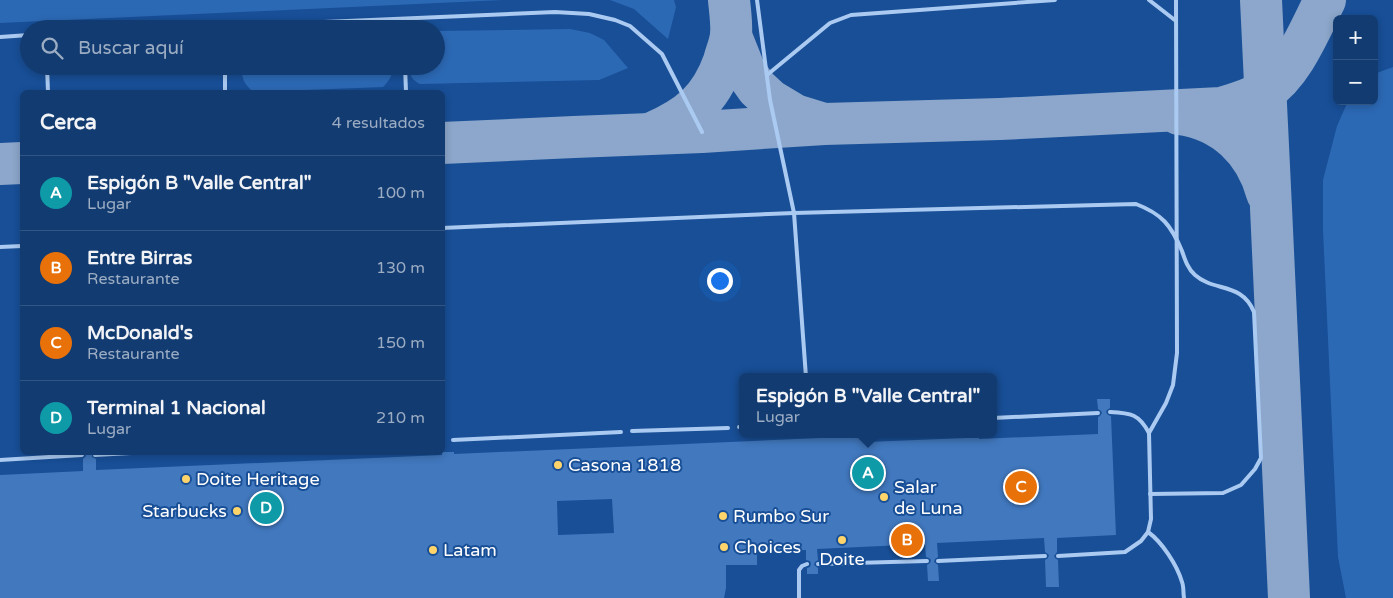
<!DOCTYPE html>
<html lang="es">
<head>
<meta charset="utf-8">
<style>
  body { margin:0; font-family:"Varela Round",sans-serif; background:#1b4276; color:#f1f3f6 }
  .controls { position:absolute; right:15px; top:15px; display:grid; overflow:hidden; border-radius:8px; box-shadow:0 2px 8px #0003 }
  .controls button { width:45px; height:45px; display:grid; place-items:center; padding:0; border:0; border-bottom:1px solid #315584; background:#123b71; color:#f1f3f6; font:25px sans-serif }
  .you { position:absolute; left:719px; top:280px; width:18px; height:18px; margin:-12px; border:4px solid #fff; border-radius:50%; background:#1a73e8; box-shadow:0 0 0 8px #1a73e833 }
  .badge { display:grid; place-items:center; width:32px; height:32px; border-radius:50%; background:#ea580c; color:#fff; font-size:16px; font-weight:700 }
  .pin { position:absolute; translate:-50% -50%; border:2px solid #fff; box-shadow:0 1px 5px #0006 }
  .popup { position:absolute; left:739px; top:373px; width:258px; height:65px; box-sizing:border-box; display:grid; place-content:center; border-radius:8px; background:#123b71; filter:drop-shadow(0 1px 4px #0005); font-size:16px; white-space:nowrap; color:#9cadc3 }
  .popup b { font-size:19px; color:#f1f3f6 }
  .popup::after { content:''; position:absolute; left:50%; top:100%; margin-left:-10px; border:10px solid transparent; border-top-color:#123b71 }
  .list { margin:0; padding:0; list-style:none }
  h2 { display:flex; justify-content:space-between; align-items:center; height:65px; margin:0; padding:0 20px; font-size:21px }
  h2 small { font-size:16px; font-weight:400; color:#9cadc3 }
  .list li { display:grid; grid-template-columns:32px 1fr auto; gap:15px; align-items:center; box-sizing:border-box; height:75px; padding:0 20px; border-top:1px solid #315584 }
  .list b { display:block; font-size:19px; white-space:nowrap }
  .list p { margin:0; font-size:16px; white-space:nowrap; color:#9cadc3 }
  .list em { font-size:16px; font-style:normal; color:#9cadc3 }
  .icon { flex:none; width:28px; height:28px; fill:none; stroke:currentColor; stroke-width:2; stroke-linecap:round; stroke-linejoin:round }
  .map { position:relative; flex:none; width:1393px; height:598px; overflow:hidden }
  .search { position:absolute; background:#123b71; box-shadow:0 2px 8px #0003; left:20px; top:20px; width:425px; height:55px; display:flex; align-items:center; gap:12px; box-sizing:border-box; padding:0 18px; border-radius:28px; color:#9cadc3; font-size:19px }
  .panel { position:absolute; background:#123b71; box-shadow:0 2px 8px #0003; left:20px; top:90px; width:425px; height:365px; border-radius:8px }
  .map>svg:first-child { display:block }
</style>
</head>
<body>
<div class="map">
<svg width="1393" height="598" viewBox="0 0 1393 598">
  <rect width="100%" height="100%" fill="#184f97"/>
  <g fill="#2c69b5">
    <polygon points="0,0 503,0 0,23"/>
    <polygon points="610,0 674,0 676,7 668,39 634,9"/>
    <path d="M 570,29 L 590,33 L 604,40 L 628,68 L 599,80 L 420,84 C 411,79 410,76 410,66 L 436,66 L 436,31 Z"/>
    <path d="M 242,66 L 393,66 C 393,75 389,81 383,87 L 253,92 C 243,82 242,80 242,66 Z"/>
    <polygon points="1393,67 1393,598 1346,598 1338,557 1323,230 1323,180 1337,126 1348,101 1374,101 1374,74"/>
  </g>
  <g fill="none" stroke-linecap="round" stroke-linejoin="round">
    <g stroke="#8ca7cb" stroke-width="42">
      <polyline points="1261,0 1271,208 1289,598"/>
      <polyline points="731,36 745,71 757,88 770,100 795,115 821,123"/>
      <path d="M 1179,114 C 1224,120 1255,150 1267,193"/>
      <path d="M 652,133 C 689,117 710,100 724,61 C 726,53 730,44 731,35 C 732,24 730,11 729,0"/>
      <path d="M 442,143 L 574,137 L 702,132 L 824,124 L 1000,119 L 1221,108 C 1236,104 1252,99 1265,91 C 1293,73 1310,29 1325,0"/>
      <polyline points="0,164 22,163"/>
    </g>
  </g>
  <path fill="#4178be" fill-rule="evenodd" d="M 1097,399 L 1110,399 L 1110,408 L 1107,410 L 1106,412 L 1108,415 L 1111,416 L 1116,535 L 1057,538 L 1057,552 L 1054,556 L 1055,558 L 1058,560 L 1059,587 L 1046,587 L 1045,560 L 1048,558 L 1049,555 L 1045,552 L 1044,538 L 937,543 L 938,557 L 935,559 L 934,562 L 938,565 L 939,581 L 928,581 L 927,565 L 930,563 L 931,560 L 929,558 L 926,557 L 925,544 L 817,549 L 818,560 L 815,562 L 814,565 L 818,568 L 818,574 L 807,574 L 807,568 L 810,567 L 811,564 L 810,561 L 806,560 L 806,550 L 757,552 L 757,565 L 726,565 L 726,588 L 724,598 L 0,598 L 0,475 L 83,471 L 83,459 L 86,456 L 85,452 L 92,452 L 92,457 L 96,459 L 96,470 L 442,455 L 442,452 L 454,452 L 454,454 L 867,436 L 867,442 L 966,438 L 966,434 L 979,434 L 979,439 L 1098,434 L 1098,417 L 1100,416 L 1102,413 L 1101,411 L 1098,409 ZM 612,499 L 614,533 L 558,535 L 557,501 Z"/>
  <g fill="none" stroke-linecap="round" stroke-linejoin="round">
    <g stroke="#abcaf1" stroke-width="4">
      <polyline points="757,0 770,100 794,213 806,377"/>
      <polyline points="1149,0 1176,21"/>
      <polyline points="401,19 402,29"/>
      <polyline points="162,29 555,12 589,14 615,20 630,26 662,54 702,132"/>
      <polyline points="0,37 29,35"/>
      <polyline points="47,66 48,92"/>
      <polyline points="225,66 225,92"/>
      <polyline points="405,66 406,92"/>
      <polyline points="767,75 830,23 851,15 1055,0"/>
      <path d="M 442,228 L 794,213 L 1136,204 C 1162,214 1171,225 1182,251 C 1185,260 1188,269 1195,275 C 1214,292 1242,282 1254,312 L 1261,458 L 1255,469 L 1241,485 L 1223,493 L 1150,494"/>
      <polyline points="0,247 22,246"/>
      <polyline points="993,418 1098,413"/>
      <polyline points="739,427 743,427"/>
      <polyline points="632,431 728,428"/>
      <polyline points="1149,433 1166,403 1173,385 1177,353 1176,0"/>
      <polyline points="453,440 621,432"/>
      <polyline points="95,455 149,452"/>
      <polyline points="0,460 82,455"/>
      <path d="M 1148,532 C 1162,542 1177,565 1182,582 C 1184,587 1183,593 1184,598"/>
      <path d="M 1058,556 L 1125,552 L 1141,541 L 1148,532 L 1151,519 L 1149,433 C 1139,414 1131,413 1110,412"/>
      <polyline points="938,561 1045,556"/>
      <polyline points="818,564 927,561"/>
      <polyline points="799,598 799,570 802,566 807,564"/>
    </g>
  </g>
  <g fill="#ffd56b" stroke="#184f97" stroke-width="2">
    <circle cx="558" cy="465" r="5"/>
    <circle cx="186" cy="479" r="5"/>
    <circle cx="884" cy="497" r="5"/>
    <circle cx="237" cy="511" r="5"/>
    <circle cx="723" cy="516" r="5"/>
    <circle cx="842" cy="540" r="5"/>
    <circle cx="724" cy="547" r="5"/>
    <circle cx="433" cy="550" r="5"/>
  </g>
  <g text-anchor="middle" stroke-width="4" stroke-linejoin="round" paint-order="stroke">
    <g font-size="18" fill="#fff" stroke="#184f97" text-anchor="start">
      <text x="568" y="471">Casona 1818</text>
      <text x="196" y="485">Doite Heritage</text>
      <text x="894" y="493">Salar<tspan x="894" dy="21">de Luna</tspan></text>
      <text x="227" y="517" text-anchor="end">Starbucks</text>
      <text x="733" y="522">Rumbo Sur</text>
      <text x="734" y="553">Choices</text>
      <text x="443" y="556">Latam</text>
      <text x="842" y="565" text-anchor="middle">Doite</text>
    </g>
  </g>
</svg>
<div class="controls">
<button>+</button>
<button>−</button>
</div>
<div class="you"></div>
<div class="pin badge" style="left:868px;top:473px;background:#0f9aa8">A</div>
<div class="popup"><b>Espigón B &quot;Valle Central&quot;</b>Lugar</div>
<div class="pin badge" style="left:907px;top:540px;background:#e8710a">B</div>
<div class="pin badge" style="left:1021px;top:487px;background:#e8710a">C</div>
<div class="pin badge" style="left:266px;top:508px;background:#0f9aa8">D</div>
<div class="search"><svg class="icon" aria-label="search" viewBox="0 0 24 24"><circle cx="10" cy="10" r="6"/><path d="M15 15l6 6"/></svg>Buscar aquí</div>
<section class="panel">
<h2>Cerca<small>4 resultados</small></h2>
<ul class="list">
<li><span class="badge" style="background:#0f9aa8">A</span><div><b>Espigón B &quot;Valle Central&quot;</b><p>Lugar</p></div><em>100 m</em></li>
<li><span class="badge" style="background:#e8710a">B</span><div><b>Entre Birras</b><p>Restaurante</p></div><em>130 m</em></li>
<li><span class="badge" style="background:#e8710a">C</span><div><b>McDonald's</b><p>Restaurante</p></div><em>150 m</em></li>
<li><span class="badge" style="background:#0f9aa8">D</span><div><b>Terminal 1 Nacional</b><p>Lugar</p></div><em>210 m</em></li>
</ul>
</section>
</div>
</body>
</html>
